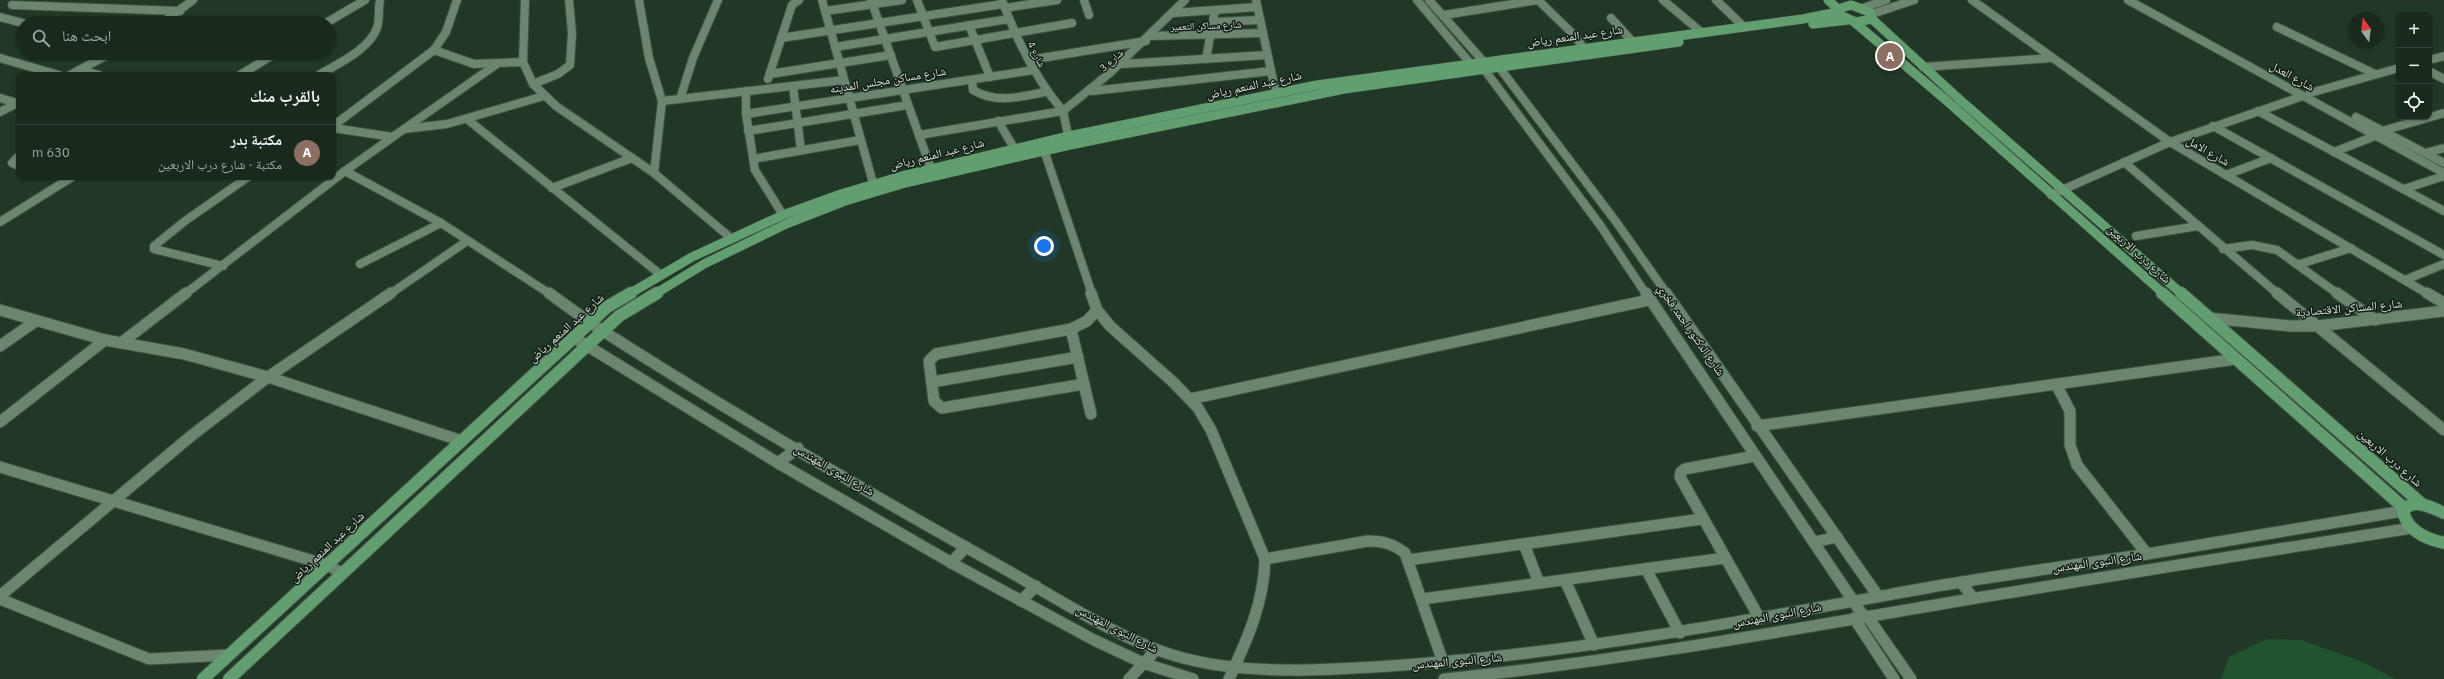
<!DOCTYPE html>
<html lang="ar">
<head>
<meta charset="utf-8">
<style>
  body { margin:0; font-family:"IBM Plex Sans","Noto Naskh Arabic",sans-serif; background:#263629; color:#f1f3f6; direction:rtl }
  .controls { position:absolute; right:12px; top:12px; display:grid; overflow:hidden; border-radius:8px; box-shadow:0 1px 3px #0004 }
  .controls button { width:36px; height:36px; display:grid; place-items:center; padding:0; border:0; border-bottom:1px solid #37463b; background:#192a1c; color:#f1f3f6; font:20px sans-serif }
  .compass { position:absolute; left:2348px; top:12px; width:36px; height:36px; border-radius:50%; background:#192a1c; box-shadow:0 1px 3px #0004; rotate:346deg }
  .you { position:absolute; left:1044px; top:246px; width:14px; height:14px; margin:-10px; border:3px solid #fff; border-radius:50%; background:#1a73e8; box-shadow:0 0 0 6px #1a73e833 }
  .badge { display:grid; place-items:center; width:26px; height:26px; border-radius:50%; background:#0b8043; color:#fff; font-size:13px; font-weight:700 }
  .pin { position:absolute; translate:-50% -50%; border:2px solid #fff; box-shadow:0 1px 4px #0006 }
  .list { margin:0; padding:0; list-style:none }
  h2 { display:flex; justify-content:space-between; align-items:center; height:52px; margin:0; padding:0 16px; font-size:17px }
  h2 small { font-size:13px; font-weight:400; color:#9fa7a3 }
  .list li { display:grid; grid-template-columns:26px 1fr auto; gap:12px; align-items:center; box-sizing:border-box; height:56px; padding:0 16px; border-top:1px solid #37463b }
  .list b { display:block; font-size:15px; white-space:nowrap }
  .list p { margin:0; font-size:13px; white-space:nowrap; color:#9fa7a3 }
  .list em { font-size:13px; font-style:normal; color:#9fa7a3 }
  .icon { flex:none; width:22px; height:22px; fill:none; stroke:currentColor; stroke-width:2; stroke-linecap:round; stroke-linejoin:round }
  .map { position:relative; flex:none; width:2444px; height:679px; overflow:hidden; direction:ltr }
  .search { position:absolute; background:#192a1c; box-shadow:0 1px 3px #0004; left:16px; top:16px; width:320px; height:44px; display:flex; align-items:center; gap:10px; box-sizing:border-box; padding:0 14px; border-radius:22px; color:#9fa7a3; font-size:15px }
  .panel { position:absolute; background:#192a1c; box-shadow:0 1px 3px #0004; left:16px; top:72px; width:320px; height:108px; border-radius:8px; direction:rtl }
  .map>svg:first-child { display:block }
</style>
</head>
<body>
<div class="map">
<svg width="2444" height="679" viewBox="0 0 2444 679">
  <rect width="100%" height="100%" fill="#213826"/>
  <polygon fill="#21532f" points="2267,639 2301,640 2363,662 2395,679 2221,679 2229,657"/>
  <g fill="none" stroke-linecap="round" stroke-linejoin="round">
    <g stroke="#3e5243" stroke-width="10">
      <g id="minor-far1">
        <polyline points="457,0 446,32 434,50 474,64 523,62"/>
        <polyline points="525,0 523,62 533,84 556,106 654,173 732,239"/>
        <polyline points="639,0 649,58 662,101 654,173"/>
        <polyline points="822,0 873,183"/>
        <polyline points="871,0 931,169"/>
        <polyline points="917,0 935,47 1072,23"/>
        <path d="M 1002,0 C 1017,41 1035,78 1063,111"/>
        <polyline points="1084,0 1089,15"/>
        <polyline points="1256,0 1276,94"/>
        <polyline points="1417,0 1470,63"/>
        <polyline points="1429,0 1483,61"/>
        <polyline points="1538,0 1573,34 1589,55"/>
        <polyline points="1663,0 1701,32"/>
        <polyline points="1716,0 1744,27"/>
        <polyline points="1972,0 2170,142 2428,294"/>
        <polyline points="2128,0 2444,173"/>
        <polyline points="12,5 180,11"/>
        <polyline points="1005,8 1057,0"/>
        <polyline points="1863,8 1886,0"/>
        <polyline points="825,11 902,0"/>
        <polyline points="1173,13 1257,7"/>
        <polyline points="1872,14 1914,0"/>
        <polyline points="1444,15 1538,0"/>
        <polyline points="0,17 23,23"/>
        <polyline points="1611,18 1632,41"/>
        <polyline points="1213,22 1260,20"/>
        <polyline points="162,23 193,0"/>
        <polyline points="326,23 365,0"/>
        <polyline points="969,25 990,77"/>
        <polyline points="2277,27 2375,74"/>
        <polyline points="1150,36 1263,33"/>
        <polyline points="781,38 1003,4"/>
        <polyline points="835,47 1009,19"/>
        <polyline points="0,58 59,75"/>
        <polyline points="1206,59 1215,10"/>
        <polyline points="1029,60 1146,41"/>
        <polyline points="2429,60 2444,56"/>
        <polyline points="1122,64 1267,55"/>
        <polyline points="1923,67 2052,58"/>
        <polyline points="79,70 99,75"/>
        <polyline points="2429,71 2444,79"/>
        <polyline points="770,74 891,55"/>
        <polyline points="70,75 111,53"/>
        <polyline points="240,75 276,53"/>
        <path d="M 319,75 C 337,64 369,50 377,28 C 380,19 378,9 380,0"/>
        <polyline points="768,79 792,5 799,0"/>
        <path d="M 972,80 L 973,90 C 996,104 1020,97 1045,92"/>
        <polyline points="533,84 558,74 570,65 572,33 569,0"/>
        <polyline points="793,86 801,150"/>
        <polyline points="746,91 746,114 755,170 783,215"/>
        <polyline points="1092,91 1271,71"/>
        <polyline points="2310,93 2399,68"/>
        <polyline points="0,98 17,103"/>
        <polyline points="680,99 693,58 718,0"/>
        <polyline points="662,101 844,80"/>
        <polyline points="2258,111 2444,211"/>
        <polyline points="0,112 19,102"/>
        <polyline points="746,114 1034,70"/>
        <polyline points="2356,117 2444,163"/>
        <polyline points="467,119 661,275"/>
        <polyline points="998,121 1014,148"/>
        <polyline points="333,126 434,50"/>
        <polyline points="2213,126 2444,255"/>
        <polyline points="333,128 393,137"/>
        <polyline points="404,129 497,64"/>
        <polyline points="748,131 908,105"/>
        <polyline points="2382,131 2444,113"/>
        <polyline points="919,135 1063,111"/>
        <polyline points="1070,145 1063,111 1111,72 1185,0"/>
        <polyline points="1044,150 1092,294"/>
        <polyline points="2334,152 2375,136"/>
        <polyline points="2425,153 2444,148"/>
        <polyline points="19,156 12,163 19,166"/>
        <polyline points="753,159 860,140"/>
        <polyline points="2124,162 2278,294"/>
        <polyline points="345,171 441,223 550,294"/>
        <polyline points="2226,175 2271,158"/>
        <polyline points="552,188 632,158"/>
        <polyline points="2404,189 2444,176"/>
        <polyline points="2051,195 2170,142 2303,96"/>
        <polyline points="0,222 72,177"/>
        <polyline points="2136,236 2198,226"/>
        <polyline points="2223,249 2252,245 2277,250 2338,294"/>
        <polyline points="360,264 441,223"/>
        <polyline points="2300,264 2351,248"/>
        <polyline points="223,266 154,249 154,246 185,221 248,177"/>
        <polyline points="2405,280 2444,264"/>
        <polyline points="185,294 345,171 404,129 447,124 544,96"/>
        <polyline points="390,294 467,241"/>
      </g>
    </g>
    <g stroke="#3e5243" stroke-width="13">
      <g id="minor">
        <polyline points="549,293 589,322"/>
        <path d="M 1091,293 L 1097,310 L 1110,326 L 1173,382 L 1198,408 L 1211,430 L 1265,559 C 1264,603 1247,640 1229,679"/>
        <polyline points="2277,293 2444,430"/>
        <polyline points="2337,293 2375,320"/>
        <polyline points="2427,293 2444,303"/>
        <polyline points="0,310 105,340 184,354 268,377 462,441"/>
        <polyline points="2209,318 2290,326 2318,326 2444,311"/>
        <polyline points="1071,329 1091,414"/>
        <polyline points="121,343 186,293"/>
        <polyline points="0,346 36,321"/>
        <polyline points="932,382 1078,357"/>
        <polyline points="1084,384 942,408 934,401 929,361 936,354 1071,329 1087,321 1097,310"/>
        <polyline points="2057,386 2070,411 2070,445 2077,465 2147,554"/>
        <polyline points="1190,399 1649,300"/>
        <polyline points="0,422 105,340"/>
        <polyline points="1757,426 2236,359"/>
        <polyline points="1755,456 1685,469 1681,472 1680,477 1760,619"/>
        <polyline points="0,467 327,565 342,573"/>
        <polyline points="1524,544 1539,583"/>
        <path d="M 1265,559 L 1368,541 C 1383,541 1393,544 1405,553 L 1443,662"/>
        <polyline points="1408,560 1702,519"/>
        <polyline points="1646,569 1680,633"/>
        <polyline points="1565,580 1594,645"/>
        <polyline points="0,596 191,436 268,377 391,293"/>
        <polyline points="0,599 149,659 229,655"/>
        <polyline points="1422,599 1725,558"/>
        <polyline points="1867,616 1911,679"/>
        <polyline points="1854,618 1894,679"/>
        <polyline points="1129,679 1156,650"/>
      </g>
    </g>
    <g stroke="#3e5243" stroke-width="10">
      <g id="tertiary-far1">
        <polyline points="1499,67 1617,223 1667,294"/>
        <polyline points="1484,69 1600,225 1646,294"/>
      </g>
    </g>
    <g stroke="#3e5243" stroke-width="13">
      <g id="tertiary">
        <polyline points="1646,293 1864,617"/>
        <polyline points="1666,293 1878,596"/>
        <path d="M 589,322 C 724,409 863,490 1003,568 C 1057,598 1124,643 1183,658 C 1251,676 1334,670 1404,665 C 1584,652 1760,618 1937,586 C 2007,574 2077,565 2147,554 C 2232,540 2318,525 2403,511"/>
        <polyline points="573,337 778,463 957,566 1094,640 1143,663 1193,679"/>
        <polyline points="778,463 798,448"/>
        <polyline points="1814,542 1837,537"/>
        <polyline points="951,563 966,547"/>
        <polyline points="1961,582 1973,598"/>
        <polyline points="1021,601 1036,586"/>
        <path d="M 1444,679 C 1621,661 1795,629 1970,599 C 2117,574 2265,552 2412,528"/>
      </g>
    </g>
    <g stroke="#3e5243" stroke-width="10">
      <g id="trunk-far1">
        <polyline points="1828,0 1838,9"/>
        <polygon points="1851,5 1870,12 1872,19 1856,22 1840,15 1838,9"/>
        <polyline points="1872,19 1959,99 2182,294"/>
        <polyline points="1853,21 1947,101 2164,294"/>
        <polyline points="1813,24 1848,20"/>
        <polyline points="629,294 692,257 783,215 841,194 902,176 1069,136 1317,85 1803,19 1838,12"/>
        <polyline points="655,294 704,264 786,224 845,201 905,183 1070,145 1344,89 1679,42"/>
      </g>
    </g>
    <g stroke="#3e5243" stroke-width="14">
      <g id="trunk">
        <polyline points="2162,293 2404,508"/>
        <polyline points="2181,293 2423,505"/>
        <path d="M 2444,513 C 2431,507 2413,497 2403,511 C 2407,531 2426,539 2444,543"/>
        <polyline points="203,679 607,307 631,293"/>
        <polyline points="229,679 619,316 657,293"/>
      </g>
    </g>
    <use href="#minor-far1" stroke="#6b8570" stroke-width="8"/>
    <use href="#minor" stroke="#6b8570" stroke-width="11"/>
    <use href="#tertiary-far1" stroke="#6b8570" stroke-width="8"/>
    <use href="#tertiary" stroke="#6b8570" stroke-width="11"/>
    <use href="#trunk-far1" stroke="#629e70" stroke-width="9"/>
    <use href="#trunk" stroke="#629e70" stroke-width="12"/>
  </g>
  <g text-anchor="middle" stroke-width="3" stroke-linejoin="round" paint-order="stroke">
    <g font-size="10" fill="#d4e2d6" stroke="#131d15">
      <text transform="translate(1206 25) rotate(-2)" y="4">شارع مساكن التعمير</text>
      <text transform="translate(1037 54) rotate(63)" y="4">شارع 4</text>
      <text transform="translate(1111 60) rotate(-42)" y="4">شارع 3</text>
    </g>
    <g font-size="12" fill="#d4e2d6" stroke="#131d15">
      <text transform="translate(1575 36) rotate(-8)" y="4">شارع عبد المنعم رياض</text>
      <text transform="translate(2292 76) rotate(29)" y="4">شارع العدل</text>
      <text transform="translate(888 80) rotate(-9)" y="4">شارع مساكن مجلس المدينه</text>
      <text transform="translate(1254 85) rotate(-12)" y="4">شارع عبد المنعم رياض</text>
      <text transform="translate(2208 151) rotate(30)" y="4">شارع الامل</text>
      <text transform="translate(937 154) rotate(-14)" y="4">شارع عبد المنعم رياض</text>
      <text transform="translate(2139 254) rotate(42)" y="4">شارع درب الاربعين</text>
      <text transform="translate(2349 308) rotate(-5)" y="4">شارع المساكن الاقتصادية</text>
      <text transform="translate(566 328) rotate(-42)" y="4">شارع عبد المنعم رياض</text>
      <text transform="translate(1691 330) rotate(55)" y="4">شارع الدكتور احمد فخري</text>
      <text transform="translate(2390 458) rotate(41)" y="4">شارع درب الاربعين</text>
      <text transform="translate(834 470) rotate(30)" y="4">شارع النبوى المهندس</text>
      <text transform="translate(327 547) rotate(-43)" y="4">شارع عبد المنعم رياض</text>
      <text transform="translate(2097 562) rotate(-8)" y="4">شارع النبوى المهندس</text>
      <text transform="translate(1777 615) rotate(-11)" y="4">شارع النبوى المهندس</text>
      <text transform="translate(1117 629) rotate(27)" y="4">شارع النبوى المهندس</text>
      <text transform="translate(1457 661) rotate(-5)" y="4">شارع النبوى المهندس</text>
    </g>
  </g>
</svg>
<div class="controls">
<button>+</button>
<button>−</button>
<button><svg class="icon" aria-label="locate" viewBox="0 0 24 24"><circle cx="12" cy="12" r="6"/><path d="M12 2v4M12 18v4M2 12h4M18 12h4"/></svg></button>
</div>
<svg class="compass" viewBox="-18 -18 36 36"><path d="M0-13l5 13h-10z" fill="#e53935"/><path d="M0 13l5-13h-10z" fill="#9fa7a3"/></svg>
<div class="you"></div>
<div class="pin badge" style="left:1890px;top:56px;background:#8d6e63">A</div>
<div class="search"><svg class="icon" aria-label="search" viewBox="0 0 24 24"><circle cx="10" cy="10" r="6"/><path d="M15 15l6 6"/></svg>ابحث هنا</div>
<section class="panel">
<h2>بالقرب منك<small></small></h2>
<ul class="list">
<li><span class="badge" style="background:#8d6e63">A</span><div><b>مكتبة بدر</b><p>مكتبة · شارع درب الاربعين</p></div><em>630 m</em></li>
</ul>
</section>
</div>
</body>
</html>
